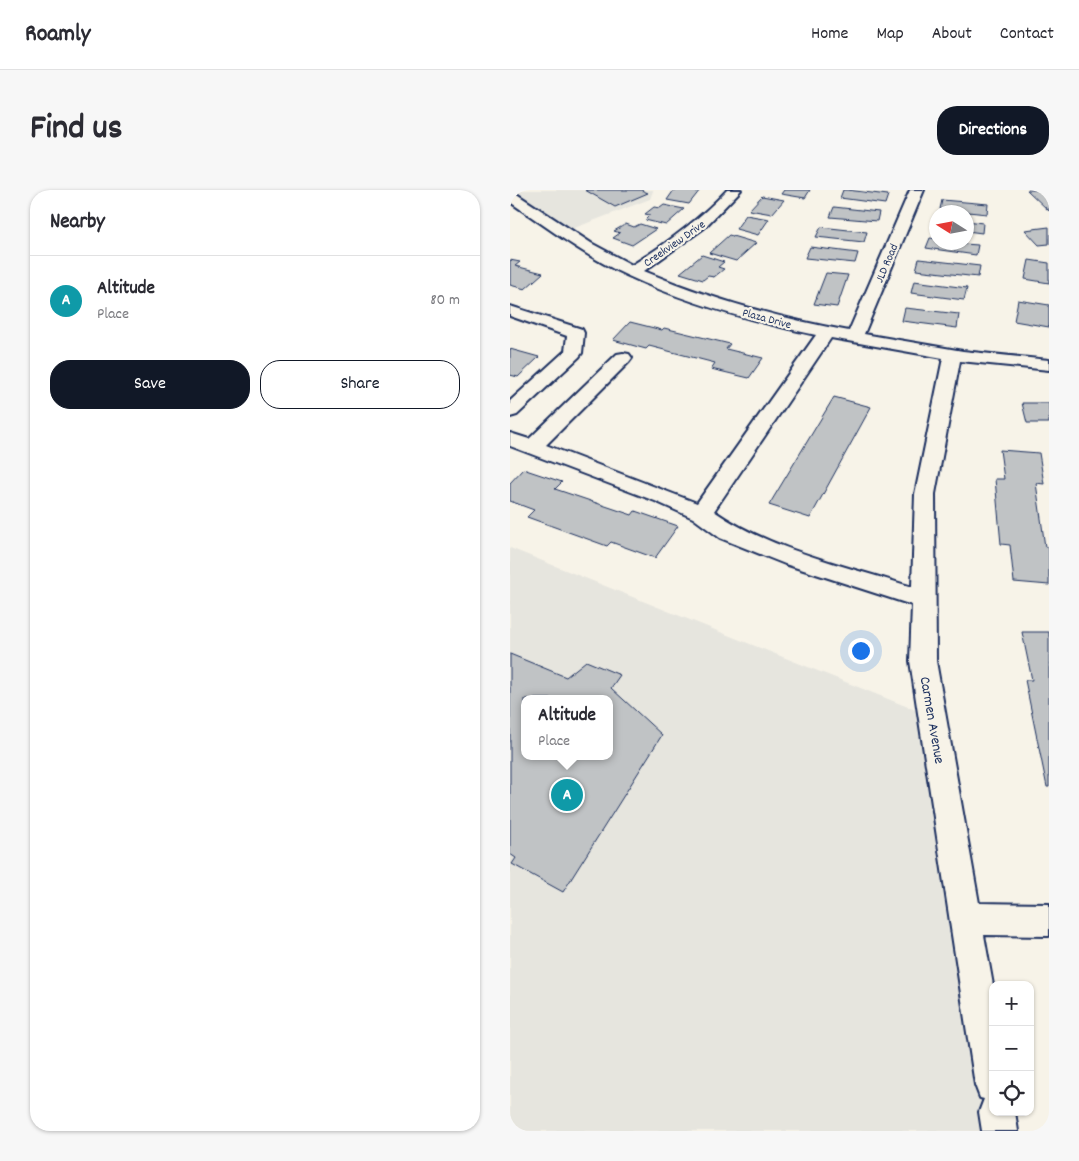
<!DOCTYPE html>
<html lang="en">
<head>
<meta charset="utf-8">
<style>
  body { margin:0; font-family:Dekko,sans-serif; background:#f7f7f7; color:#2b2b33 }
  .controls { position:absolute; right:15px; bottom:15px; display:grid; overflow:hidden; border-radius:10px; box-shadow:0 1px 4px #0004 }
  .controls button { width:45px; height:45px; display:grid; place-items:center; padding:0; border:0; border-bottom:1px solid #e1e1e2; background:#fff; color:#2b2b33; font:25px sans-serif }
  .compass { position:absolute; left:419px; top:15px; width:45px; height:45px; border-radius:50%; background:#fff; box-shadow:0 1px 4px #0004; rotate:281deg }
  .you { position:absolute; left:350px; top:460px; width:18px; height:18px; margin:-12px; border:4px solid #fff; border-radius:50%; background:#1a73e8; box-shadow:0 0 0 8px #1a73e833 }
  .badge { display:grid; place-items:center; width:32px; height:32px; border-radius:50%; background:#111827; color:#fff; font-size:16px; font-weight:700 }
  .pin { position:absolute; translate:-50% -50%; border:2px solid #fff; box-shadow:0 1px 5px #0006 }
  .popup { position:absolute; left:11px; top:505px; width:92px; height:65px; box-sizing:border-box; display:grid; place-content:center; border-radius:10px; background:#fff; filter:drop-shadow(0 1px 4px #0005); font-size:16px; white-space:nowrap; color:#7c7c81 }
  .popup b { font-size:19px; color:#2b2b33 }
  .popup::after { content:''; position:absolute; left:50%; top:100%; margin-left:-10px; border:10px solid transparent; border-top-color:#fff }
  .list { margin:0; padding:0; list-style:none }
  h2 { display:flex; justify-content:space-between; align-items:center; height:65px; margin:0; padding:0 20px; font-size:21px }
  h2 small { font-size:16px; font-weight:400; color:#7c7c81 }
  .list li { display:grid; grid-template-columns:32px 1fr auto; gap:15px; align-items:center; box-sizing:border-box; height:90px; padding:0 20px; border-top:1px solid #e1e1e2 }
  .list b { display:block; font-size:19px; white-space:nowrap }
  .list p { margin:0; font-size:16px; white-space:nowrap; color:#7c7c81 }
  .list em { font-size:16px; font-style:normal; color:#7c7c81 }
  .actions { display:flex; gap:10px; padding:15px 20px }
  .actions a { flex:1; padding:11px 0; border:1px solid #111827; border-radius:20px; text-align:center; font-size:18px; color:#111827 }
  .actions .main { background:#111827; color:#fff }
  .icon { flex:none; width:28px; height:28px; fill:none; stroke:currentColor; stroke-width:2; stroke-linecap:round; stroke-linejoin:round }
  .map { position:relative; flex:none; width:539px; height:941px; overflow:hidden; border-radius:20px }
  header { display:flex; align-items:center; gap:30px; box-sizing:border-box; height:70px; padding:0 25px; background:#fff; border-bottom:1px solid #e1e1e2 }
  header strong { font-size:24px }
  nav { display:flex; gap:28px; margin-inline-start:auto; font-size:18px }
  .intro { display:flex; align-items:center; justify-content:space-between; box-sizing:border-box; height:120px; padding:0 30px }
  h1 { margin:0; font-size:35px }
  .button { padding:12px 22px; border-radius:20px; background:#111827; color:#fff; font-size:18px; font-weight:700 }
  main { display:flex; gap:30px; padding:0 30px }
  aside { flex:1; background:#fff; border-radius:20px; box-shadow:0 1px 4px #0004 }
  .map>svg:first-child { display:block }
</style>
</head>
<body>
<header>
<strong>Roamly</strong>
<nav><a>Home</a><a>Map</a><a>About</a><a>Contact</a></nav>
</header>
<div class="intro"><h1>Find us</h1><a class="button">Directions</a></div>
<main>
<aside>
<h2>Nearby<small></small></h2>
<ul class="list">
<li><span class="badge" style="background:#0f9aa8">A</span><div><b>Altitude</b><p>Place</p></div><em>80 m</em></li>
</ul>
<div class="actions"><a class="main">Save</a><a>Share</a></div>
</aside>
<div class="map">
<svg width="539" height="941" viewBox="0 0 539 941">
  <rect width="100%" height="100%" fill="#f7f3e8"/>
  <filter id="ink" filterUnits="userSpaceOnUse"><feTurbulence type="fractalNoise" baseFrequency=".02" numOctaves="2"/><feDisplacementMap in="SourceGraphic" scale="10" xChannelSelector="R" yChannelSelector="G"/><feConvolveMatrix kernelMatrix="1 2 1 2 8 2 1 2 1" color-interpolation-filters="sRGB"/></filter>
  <g filter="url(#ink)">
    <g fill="#e6e5de" fill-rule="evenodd">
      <polygon points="0,0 143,0 143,1 140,9 54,42 0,6"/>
      <path d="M 0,358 L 423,527 L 483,922 L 490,941 L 0,941 ZM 15,509 L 100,509 L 100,566 L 15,566 Z"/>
    </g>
    <g fill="#c0c3c5" stroke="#1b2f5e" fill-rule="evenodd">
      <polygon points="75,0 131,0 138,3 105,17"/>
      <polygon points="164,0 190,0 179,14 157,10"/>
      <polygon points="274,0 300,0 295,8 271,4"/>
      <polygon points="333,0 337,0 378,5 375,14 330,8"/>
      <polygon points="517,0 539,0 539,21"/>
      <polygon points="252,6 274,10 262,24 239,20"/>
      <polygon points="432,10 478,14 477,24 430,19"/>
      <polygon points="154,15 174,19 156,35 135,30 140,25 135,24 144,17 150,18"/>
      <polygon points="324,17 369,22 367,31 320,27"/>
      <polygon points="236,25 259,29 248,45 226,39"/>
      <polygon points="457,31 473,33 472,43 457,41"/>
      <polygon points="116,34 124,37 130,34 146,39 122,55 103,48 110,43 104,41"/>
      <polygon points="311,37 357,42 354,52 306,47"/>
      <polygon points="539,37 539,54 529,55 515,40"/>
      <polygon points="219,45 246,53 226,71 199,63"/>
      <polygon points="420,48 427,49 427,52 468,55 466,65 416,58"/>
      <polygon points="300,57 348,63 345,73 295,68"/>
      <polygon points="192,65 214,72 208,77 214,79 204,87 198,86 193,90 170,83"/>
      <polygon points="409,69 470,76 468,87 406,80"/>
      <polygon points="0,70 10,72 5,76 33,83 15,99 0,95"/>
      <polygon points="519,70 539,73 539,93 515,89"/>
      <polygon points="316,83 338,85 327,117 304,114"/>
      <polygon points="404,91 457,98 454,110 401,103"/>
      <polygon points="508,110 539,115 539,137 504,131"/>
      <polygon points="395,118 449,124 447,138 392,131"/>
      <polygon points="120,132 152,140 154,138 220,154 216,159 253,168 239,188 201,179 205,173 139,156 136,159 103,150"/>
      <polygon points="0,159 29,167 8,187 0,185"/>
      <polygon points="324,207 361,217 300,328 259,315"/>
      <polygon points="512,213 539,213 539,233 517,233"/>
      <polygon points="490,260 529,263 534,294 526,293 535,357 539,357 539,395 504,392 500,355 491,354 485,289 494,289"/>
      <polygon points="13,279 52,292 45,299 122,325 125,321 168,336 145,368 101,352 97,356 17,327 24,320 0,311 0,293"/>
      <polygon points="512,442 539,442 539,597 537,597 515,490 522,490"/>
      <path d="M 0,464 L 56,487 L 76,471 L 110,485 L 101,498 L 152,545 L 53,702 L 2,674 L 6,668 L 0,664 ZM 15,509 L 100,509 L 100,566 L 15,566 Z"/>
    </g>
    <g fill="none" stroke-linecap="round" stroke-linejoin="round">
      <g stroke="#1b2f5e" stroke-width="4">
        <g id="minor">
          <path d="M 217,0 L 231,0 L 194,38 L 134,81 C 200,109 269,128 339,141 L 400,0 L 414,0 L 354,144 L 453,161 L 539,170 L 539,180 L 450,171 L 425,304 L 426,471 L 469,713 L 539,714 L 539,746 L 474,745 L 483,795 L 483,922 L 505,922 L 508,941 L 472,941 L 469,922 L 474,909 L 470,908 L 465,895 L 400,471 L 402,415 L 275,374 L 210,348 L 183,328 L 145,311 L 0,256 L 0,243 L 19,249 L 107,164 L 113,163 L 119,164 L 122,168 L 119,172 L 36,255 L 187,313 L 306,145 C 241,131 176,113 116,85 C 75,66 38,38 0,12 L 0,2 L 5,3 L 81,53 L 122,75 C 156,54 189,30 217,0 ZM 321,148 L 433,168 L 405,304 L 402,397 C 337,376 260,360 204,321 Z"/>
          <polygon points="0,116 72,139 74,143 72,163 69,167 7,225 0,227 0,211 55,161 57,146 0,126"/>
        </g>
      </g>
      <use href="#minor" fill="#f7f3e8" fill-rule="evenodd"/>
    </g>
  </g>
  <g text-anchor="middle" stroke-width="4.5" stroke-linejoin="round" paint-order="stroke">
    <g font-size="12" fill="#1b2f5e" stroke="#f7f3e8">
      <text transform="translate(164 53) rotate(-35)" y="4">Creekview Drive</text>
      <text transform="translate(376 73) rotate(-67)" y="4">JLD Road</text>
      <text transform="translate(257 128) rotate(15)" y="4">Plaza Drive</text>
    </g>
    <g font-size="15" fill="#1b2f5e" stroke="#f7f3e8">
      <text transform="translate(423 530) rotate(80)" y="5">Carmen Avenue</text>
    </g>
  </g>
</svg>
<div class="controls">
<button>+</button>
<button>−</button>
<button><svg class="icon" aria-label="locate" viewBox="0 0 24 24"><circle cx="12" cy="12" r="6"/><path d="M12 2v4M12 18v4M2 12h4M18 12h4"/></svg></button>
</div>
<svg class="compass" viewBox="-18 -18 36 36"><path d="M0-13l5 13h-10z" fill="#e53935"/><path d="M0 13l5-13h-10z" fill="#7c7c81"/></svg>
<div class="you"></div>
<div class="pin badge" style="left:57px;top:605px;background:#0f9aa8">A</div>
<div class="popup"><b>Altitude</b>Place</div>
</div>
</main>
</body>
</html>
